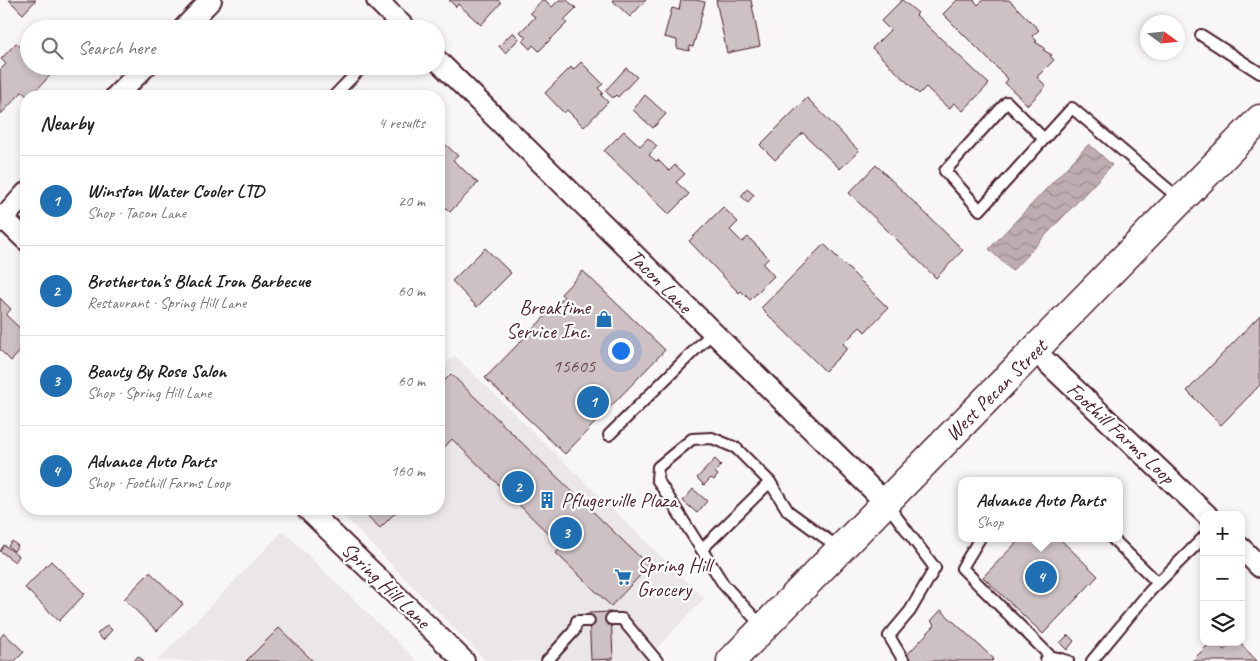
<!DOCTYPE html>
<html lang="en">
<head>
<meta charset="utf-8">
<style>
  body { margin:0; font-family:Caveat,sans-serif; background:#f6f6f6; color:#222 }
  .controls { position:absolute; right:15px; bottom:15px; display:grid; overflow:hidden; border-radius:10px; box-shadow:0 2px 8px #0003 }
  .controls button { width:45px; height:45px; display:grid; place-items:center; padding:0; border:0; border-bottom:1px solid #e0e0e0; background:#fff; color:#222; font:25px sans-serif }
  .compass { position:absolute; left:1140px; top:15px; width:45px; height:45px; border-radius:50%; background:#fff; box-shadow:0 2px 8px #0003; rotate:105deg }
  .you { position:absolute; left:620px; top:350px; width:18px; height:18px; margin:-12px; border:4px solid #fff; border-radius:50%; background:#1a73e8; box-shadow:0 0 0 8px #1a73e833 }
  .badge { display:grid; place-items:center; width:32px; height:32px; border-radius:50%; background:#1f6fb2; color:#fff; font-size:16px; font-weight:700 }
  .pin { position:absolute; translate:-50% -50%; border:2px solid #fff; box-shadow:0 1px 5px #0006 }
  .popup { position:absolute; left:958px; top:477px; width:165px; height:65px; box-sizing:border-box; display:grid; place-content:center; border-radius:10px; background:#fff; filter:drop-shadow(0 1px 4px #0005); font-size:16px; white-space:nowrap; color:#767676 }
  .popup b { font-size:19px; color:#222 }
  .popup::after { content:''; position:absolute; left:50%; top:100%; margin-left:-10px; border:10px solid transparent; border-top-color:#fff }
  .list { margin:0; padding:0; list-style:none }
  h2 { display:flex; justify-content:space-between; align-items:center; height:65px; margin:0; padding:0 20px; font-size:21px }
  h2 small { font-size:16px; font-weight:400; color:#767676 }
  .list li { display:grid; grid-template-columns:32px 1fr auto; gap:15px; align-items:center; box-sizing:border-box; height:90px; padding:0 20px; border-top:1px solid #e0e0e0 }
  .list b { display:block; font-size:19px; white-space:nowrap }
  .list p { margin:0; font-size:16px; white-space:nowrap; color:#767676 }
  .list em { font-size:16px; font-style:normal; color:#767676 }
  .icon { flex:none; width:28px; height:28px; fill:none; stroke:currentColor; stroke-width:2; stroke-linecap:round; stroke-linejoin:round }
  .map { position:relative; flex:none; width:1260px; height:661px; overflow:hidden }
  .search { position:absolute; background:#fff; box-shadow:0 2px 8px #0003; left:20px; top:20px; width:425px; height:55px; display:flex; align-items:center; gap:12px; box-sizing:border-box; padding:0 18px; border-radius:28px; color:#767676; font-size:19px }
  .panel { position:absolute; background:#fff; box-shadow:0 2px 8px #0003; left:20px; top:90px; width:425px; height:425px; border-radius:20px }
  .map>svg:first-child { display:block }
</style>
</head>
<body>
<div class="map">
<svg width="1260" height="661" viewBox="0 0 1260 661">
  <defs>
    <pattern id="water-waves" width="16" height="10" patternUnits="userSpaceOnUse" patternTransform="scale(1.25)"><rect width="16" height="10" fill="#bdadb0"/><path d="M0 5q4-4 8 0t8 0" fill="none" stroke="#9c8c8f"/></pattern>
  </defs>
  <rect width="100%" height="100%" fill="#f8f6f7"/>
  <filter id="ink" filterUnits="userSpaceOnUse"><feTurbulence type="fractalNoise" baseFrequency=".02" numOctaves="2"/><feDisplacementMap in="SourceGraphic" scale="10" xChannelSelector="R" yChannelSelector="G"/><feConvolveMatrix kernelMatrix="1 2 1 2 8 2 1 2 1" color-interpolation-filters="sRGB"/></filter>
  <g filter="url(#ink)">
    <g fill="#ebe6e8">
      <polygon points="454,355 704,598 645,661 486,661 337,509 439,509 439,371"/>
      <polygon points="283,531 417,661 157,661"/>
    </g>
    <polygon fill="url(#water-waves)" stroke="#8f747b" points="1089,144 1112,165 1012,271 989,249"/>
    <g fill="#cdc1c4" stroke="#4a1f2b">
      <polygon points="9,0 36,0 23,14"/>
      <polygon points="449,0 498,0 501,3 481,25 458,4 456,7"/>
      <polygon points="542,0 545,0 552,7 559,0 567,0 576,8 564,20 567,23 539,51 533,45 530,49 522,41 526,38 520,32 535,17 530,13"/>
      <polygon points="612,0 646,0 630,17"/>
      <polygon points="681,0 695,0 705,2 693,47 690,46 689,51 677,48 677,40 664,37 672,8 679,10"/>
      <polygon points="716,0 751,0 760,46 727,53"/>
      <polygon points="902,0 918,13 916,15 989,84 963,111 954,103 949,109 926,87 919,94 872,48 890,30 881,21"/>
      <polygon points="957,0 974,0 978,5 983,0 1009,0 1039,30 1032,36 1037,41 1035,42 1045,48 1043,50 1052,55 1050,56 1054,60 1037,77 1046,86 1028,105 1005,83 1008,79 943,14"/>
      <polygon points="513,32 519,39 505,53 499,46"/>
      <polygon points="29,41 29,66 56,66 57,68 31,96 27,96 22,92 1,114 0,70 6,64 1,59 16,43 22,48"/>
      <polygon points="581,62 603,84 598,88 603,93 601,95 608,102 584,127 567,110 564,113 545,93 571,67 573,70"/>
      <polygon points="626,68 637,77 618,97 616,95 613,98 605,91"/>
      <polygon points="645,95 666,114 653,128 633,110"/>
      <polygon points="807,98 859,151 840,169 803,133 775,160 760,145"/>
      <polygon points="624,131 640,146 648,138 657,146 649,155 656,161 658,160 669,171 675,165 685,174 676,182 689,194 669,214 604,151"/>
      <polygon points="439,143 443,146 445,144 458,156 453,160 478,183 450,212 439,201"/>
      <polygon points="876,165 963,250 936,278 849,193"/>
      <polygon points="747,189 754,195 748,202 741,196"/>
      <polygon points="723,207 738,222 730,230 742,242 748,237 769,258 763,264 774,276 750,300 741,291 739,293 689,241"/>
      <polygon points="824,244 888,308 865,332 860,327 843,344 848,348 825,371 761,308"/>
      <polygon points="485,248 511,273 477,307 452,281"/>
      <polygon points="583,271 665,350 565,454 485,378 564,297 561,294"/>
      <polygon points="0,298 11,309 6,315 26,334 26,345 11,361 0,350"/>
      <polygon points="1260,315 1260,385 1221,425 1187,391"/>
      <polygon points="451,374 649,566 611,606 556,553 562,547 452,439 439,453 439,386"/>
      <polygon points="715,459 721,465 715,472 718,475 714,480 711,478 704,485 697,478"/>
      <polygon points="693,489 707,501 697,513 683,501"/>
      <polygon points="360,509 399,509 380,528"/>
      <polygon points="1021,538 1059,538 1098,576 1043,634 983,577"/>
      <polygon points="12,541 18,546 14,551 8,546"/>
      <polygon points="4,545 19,556 15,562 0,551"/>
      <polygon points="51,561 85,594 59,621 25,588"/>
      <polygon points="150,572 183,604 157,631 124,599"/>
      <polygon points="941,610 994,659 992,661 909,661 905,657 935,625 931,621"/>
      <polygon points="611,612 613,659 591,660 589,613"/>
      <polygon points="107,625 112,630 103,640 97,634"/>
      <polygon points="279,628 313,661 246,661"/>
      <polygon points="4,633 24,652 15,661 0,661 0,638"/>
      <polygon points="1068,635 1074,641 1067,650 1060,643"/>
      <polygon points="1215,642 1223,642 1220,646 1224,650 1233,642 1239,642 1257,661 1192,661 1207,646 1209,648"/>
      <polygon points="138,656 144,661 134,661"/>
    </g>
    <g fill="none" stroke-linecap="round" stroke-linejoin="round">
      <g stroke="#4a1f2b" stroke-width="14">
        <g id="lane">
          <polyline points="1201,35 1260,73"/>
          <polyline points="334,96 363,66"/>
          <polyline points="1044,139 1007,102 945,171 980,210 1072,108 1181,200"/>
          <polyline points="609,435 712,333"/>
          <polyline points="886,503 935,568 910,611 889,636 904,661"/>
          <polyline points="980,538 962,568 1050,656"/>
          <polyline points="1112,538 1158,583"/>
          <polyline points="702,549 770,482"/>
          <polyline points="611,619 622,619 657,661"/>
          <polyline points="762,626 724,585 657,479 658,467 692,439 712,438 736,448 770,482 788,511 839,548"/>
          <polyline points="1046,660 1050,656 1068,661"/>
          <polyline points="547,661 574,631 577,621 589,621"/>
          <polyline points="1092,661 1150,591 1204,537"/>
        </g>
      </g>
      <g stroke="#4a1f2b" stroke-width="24">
        <g id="street">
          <polyline points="377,0 406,29"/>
          <polyline points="183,29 211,0"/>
          <polyline points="436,59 885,502"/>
          <polyline points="116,96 146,66"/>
          <polyline points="0,215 26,240"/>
          <polyline points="0,222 26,193"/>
          <polyline points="1035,351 1207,515"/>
          <polyline points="307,509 464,661"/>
          <polyline points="1241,548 1260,567"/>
        </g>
      </g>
      <g stroke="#4a1f2b" stroke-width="31">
        <polyline id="secondary" points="731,661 1260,119"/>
      </g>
      <use href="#lane" stroke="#fff" stroke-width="10"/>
      <use href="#street" stroke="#fff" stroke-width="20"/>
      <use href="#secondary" stroke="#fff" stroke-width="28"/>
    </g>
  </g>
  <defs>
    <g id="shop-bare" transform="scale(1.35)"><path d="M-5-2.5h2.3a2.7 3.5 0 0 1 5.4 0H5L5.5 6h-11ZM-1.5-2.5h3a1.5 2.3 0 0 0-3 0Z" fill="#1f6fb2" stroke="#fff" stroke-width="2.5" paint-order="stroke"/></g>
    <g id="building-bare" transform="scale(1.35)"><path d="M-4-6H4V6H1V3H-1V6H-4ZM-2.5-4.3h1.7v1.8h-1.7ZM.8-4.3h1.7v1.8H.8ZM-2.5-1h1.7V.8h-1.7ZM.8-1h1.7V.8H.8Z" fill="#1f6fb2" stroke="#fff" stroke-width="2.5" paint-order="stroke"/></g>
    <g id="supermarket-bare" transform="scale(1.35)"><path d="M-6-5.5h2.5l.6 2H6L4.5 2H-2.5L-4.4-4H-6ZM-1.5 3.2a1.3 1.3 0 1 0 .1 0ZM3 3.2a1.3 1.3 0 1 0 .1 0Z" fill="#1f6fb2" stroke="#fff" stroke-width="2.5" paint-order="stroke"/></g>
  </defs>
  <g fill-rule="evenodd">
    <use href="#shop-bare" x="604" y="319"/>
    <use href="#building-bare" x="547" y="500"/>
    <use href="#supermarket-bare" x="623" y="577"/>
  </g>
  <g text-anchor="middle" stroke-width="4.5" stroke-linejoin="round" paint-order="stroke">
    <g font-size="19" fill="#6b4851">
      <text x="574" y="372">15605</text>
    </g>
    <g font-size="21" fill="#4a1f2b" stroke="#fff">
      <text transform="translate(660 281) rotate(45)" y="7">Tacon Lane</text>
      <text transform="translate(996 390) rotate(-45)" y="7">West Pecan Street</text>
      <text transform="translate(1121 433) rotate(43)" y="7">Foothill Farms Loop</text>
      <text transform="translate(386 585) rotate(44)" y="7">Spring Hill Lane</text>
    </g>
    <g font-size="21" fill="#4a1f2b" stroke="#fff" text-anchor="start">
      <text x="590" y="314" text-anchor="end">Breaktime<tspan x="590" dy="24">Service Inc.</tspan></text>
      <text x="561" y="507">Pflugerville Plaza</text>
      <text x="637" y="572">Spring Hill<tspan x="637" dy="24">Grocery</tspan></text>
    </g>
  </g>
</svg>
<div class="controls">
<button>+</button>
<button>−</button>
<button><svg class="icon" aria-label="layers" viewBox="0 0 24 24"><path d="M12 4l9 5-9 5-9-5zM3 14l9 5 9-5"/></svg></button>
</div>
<svg class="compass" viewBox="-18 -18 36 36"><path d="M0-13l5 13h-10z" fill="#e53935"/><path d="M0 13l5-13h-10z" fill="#767676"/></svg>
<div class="you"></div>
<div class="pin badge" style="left:593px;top:402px">1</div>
<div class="pin badge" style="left:518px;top:487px">2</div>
<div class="pin badge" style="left:566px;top:533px">3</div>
<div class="pin badge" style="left:1041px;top:577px">4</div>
<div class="popup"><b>Advance Auto Parts</b>Shop</div>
<div class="search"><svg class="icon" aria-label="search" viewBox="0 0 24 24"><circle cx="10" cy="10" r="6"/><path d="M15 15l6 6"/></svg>Search here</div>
<section class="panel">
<h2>Nearby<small>4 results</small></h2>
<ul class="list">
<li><span class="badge">1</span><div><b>Winston Water Cooler LTD</b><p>Shop · Tacon Lane</p></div><em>20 m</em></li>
<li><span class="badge">2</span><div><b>Brotherton's Black Iron Barbecue</b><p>Restaurant · Spring Hill Lane</p></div><em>60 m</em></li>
<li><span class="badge">3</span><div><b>Beauty By Rose Salon</b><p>Shop · Spring Hill Lane</p></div><em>60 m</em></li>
<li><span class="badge">4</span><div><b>Advance Auto Parts</b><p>Shop · Foothill Farms Loop</p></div><em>160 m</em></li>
</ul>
</section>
</div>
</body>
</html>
